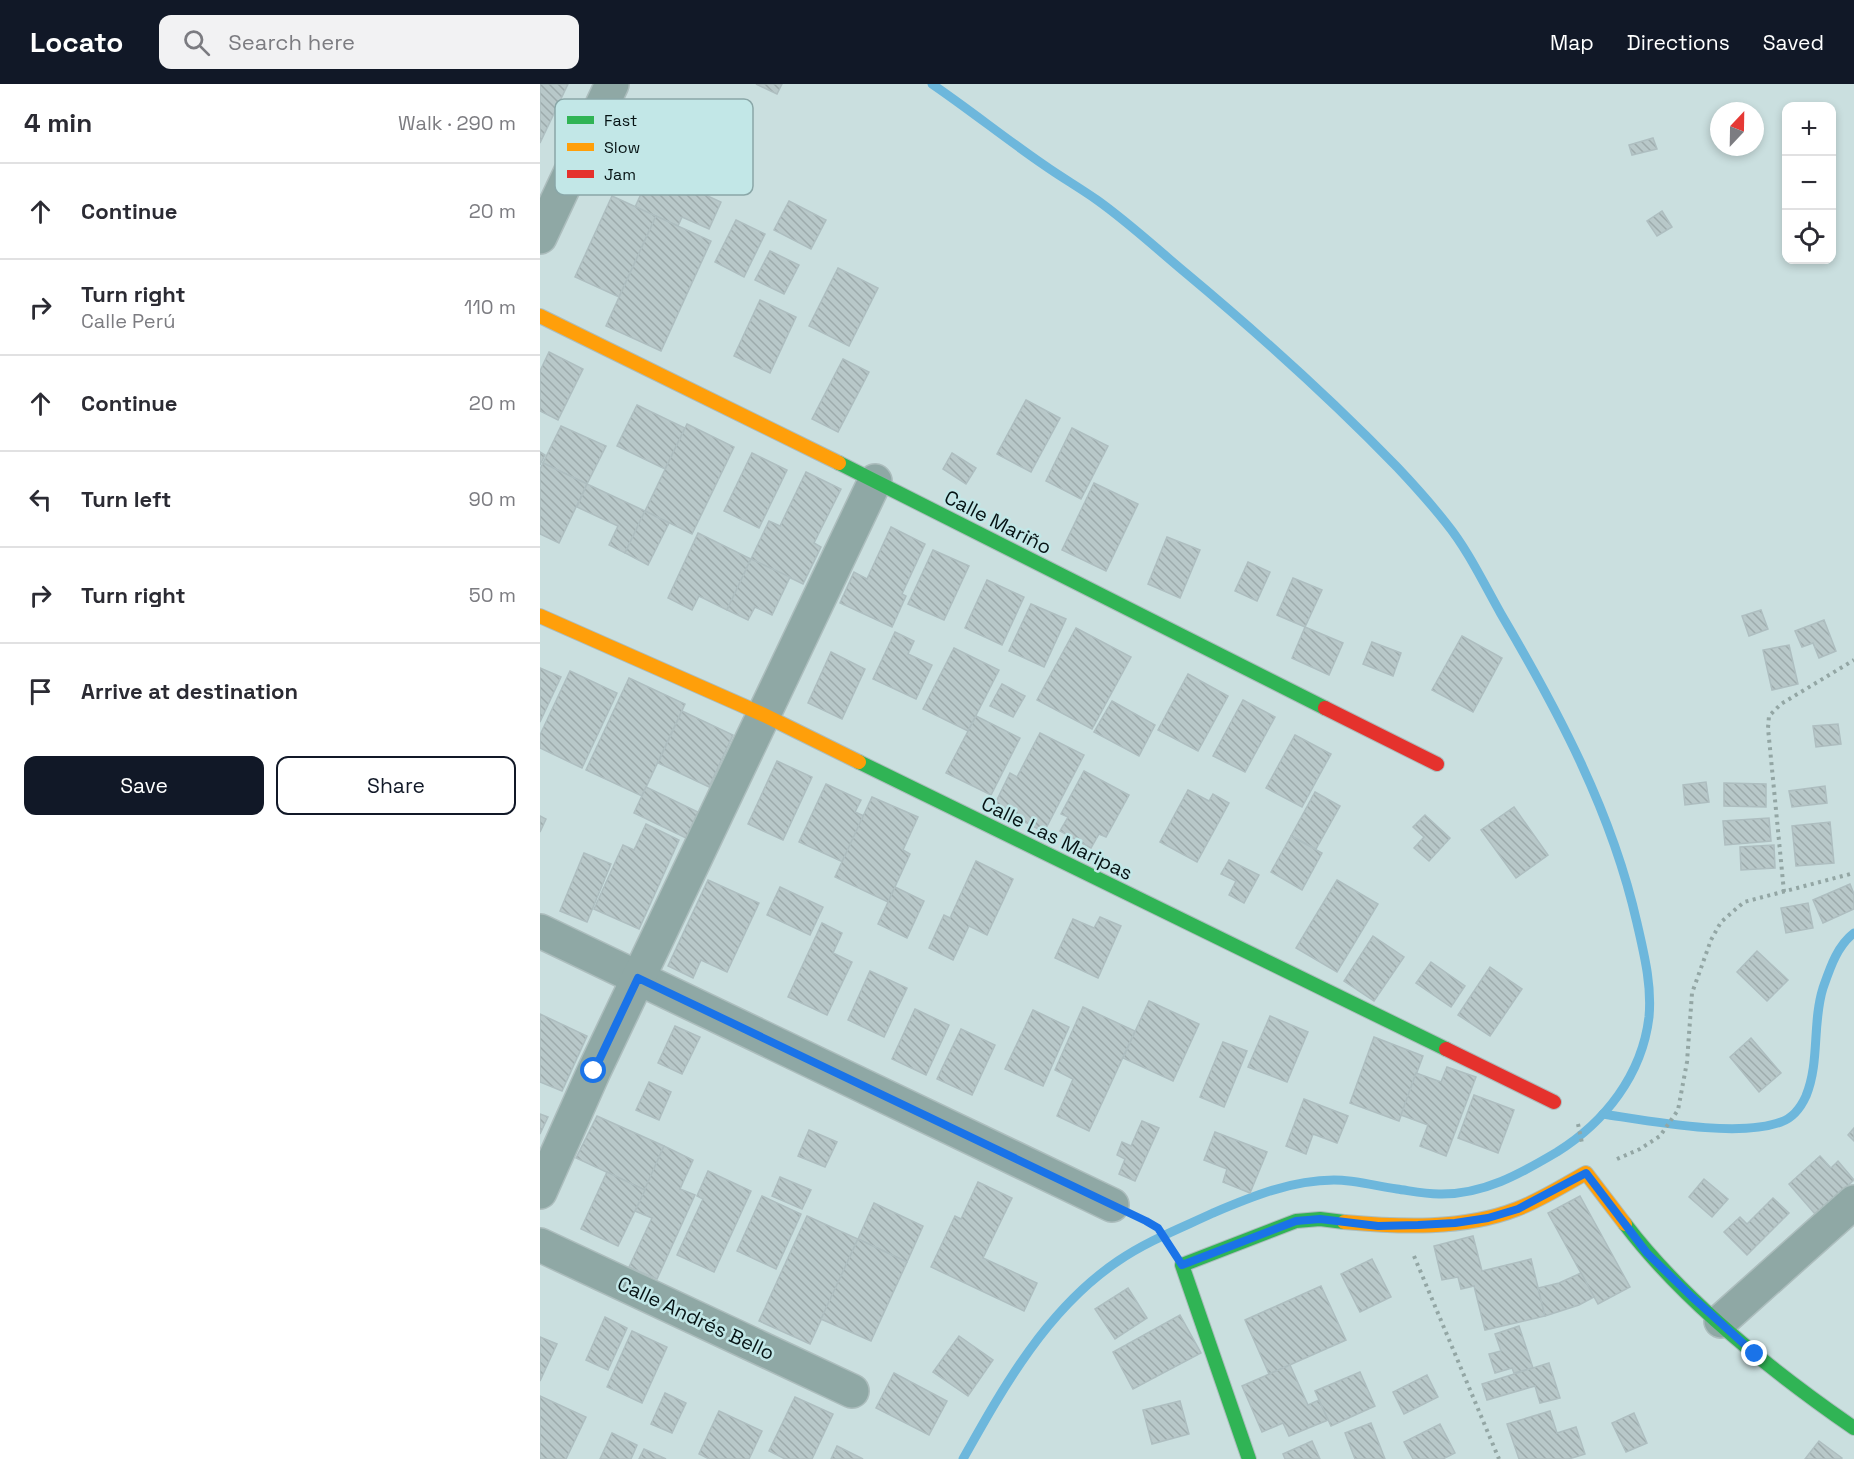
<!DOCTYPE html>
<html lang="en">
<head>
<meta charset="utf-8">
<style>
  body { margin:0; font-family:"Space Grotesk",sans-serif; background:#f2f2f3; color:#2b2b33 }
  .controls { position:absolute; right:18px; top:18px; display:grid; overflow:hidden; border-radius:12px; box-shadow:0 3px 9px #0003 }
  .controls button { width:54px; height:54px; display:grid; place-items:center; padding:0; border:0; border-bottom:2px solid #e1e1e2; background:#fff; color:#2b2b33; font:30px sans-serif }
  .compass { position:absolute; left:1170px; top:18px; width:54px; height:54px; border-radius:50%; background:#fff; box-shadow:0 3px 9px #0003; rotate:22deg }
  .stop { position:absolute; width:18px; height:18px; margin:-14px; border:4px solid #1a73e8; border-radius:50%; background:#fff }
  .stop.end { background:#1a73e8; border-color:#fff; box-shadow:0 2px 6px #0008 }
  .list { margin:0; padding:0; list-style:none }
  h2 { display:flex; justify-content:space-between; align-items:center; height:78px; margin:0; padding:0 24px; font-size:26px }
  h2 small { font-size:20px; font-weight:400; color:#7c7c81 }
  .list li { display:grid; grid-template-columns:39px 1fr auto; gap:18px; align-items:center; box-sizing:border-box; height:96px; padding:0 24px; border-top:2px solid #e1e1e2 }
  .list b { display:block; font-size:22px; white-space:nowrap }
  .list p { margin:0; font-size:20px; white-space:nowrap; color:#7c7c81 }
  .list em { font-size:20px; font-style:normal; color:#7c7c81 }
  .actions { display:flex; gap:12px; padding:18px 24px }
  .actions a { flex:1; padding:14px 0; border:2px solid #111827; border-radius:12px; text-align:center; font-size:21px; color:#111827 }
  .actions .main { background:#111827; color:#fff }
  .icon { flex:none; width:33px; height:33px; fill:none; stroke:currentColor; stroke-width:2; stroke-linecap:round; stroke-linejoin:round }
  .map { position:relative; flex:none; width:1314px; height:1375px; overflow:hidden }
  header { display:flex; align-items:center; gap:36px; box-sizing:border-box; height:84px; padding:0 30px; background:#111827; color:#fff }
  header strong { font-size:28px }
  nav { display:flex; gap:33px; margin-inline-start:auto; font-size:21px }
  .search { width:420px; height:54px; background:#f2f2f3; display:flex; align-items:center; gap:15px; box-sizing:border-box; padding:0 21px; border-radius:12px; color:#7c7c81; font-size:22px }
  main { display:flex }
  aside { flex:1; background:#fff }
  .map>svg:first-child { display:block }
</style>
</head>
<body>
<header>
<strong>Locato</strong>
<div class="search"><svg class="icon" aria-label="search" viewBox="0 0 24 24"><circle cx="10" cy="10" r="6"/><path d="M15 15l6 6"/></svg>Search here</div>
<nav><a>Map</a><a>Directions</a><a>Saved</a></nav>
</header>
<main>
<aside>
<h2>4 min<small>Walk · 290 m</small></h2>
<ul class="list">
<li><svg class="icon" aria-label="ahead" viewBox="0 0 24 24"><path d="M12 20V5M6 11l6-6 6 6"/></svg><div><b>Continue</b></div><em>20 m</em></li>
<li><svg class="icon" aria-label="right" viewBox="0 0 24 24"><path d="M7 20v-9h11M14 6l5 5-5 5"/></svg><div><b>Turn right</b><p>Calle Perú</p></div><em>110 m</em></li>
<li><svg class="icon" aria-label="ahead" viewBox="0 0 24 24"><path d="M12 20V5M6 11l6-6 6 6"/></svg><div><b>Continue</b></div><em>20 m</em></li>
<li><svg class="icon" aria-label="left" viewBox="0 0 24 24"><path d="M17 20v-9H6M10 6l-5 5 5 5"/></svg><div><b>Turn left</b></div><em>90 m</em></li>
<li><svg class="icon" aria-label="right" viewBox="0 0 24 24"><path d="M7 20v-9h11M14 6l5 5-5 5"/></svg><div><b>Turn right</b></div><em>50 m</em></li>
<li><svg class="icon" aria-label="arrive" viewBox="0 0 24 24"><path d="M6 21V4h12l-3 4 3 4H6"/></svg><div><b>Arrive at destination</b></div></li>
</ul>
<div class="actions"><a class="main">Save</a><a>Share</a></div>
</aside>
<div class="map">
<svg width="1314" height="1375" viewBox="0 0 1314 1375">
  <defs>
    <pattern id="building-back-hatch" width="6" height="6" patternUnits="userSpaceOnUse" patternTransform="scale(1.5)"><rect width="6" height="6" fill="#b8c8c9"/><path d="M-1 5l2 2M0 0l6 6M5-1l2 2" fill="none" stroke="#9dabac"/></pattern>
  </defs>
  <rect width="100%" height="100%" fill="#cadfdf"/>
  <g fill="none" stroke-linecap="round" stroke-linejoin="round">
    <g stroke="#6db7dc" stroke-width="9">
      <path d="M 392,0 C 430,26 466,55 504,81 C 521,93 540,104 557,116 C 588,138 617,165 647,190 C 720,251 791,315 857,383 C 874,401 891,420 906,439 C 928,466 944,500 961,530 C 1018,627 1072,728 1097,839 C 1104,870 1112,901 1109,933 C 1102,991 1065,1038 1017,1068 C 980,1090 943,1111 899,1110 C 885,1110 871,1107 857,1105 C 836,1102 815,1096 794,1096 C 751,1096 711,1113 673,1129 C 641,1144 607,1157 578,1177 C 507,1225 464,1302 423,1375"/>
      <path d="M 1063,1030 C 1110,1037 1198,1054 1241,1038 C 1253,1034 1261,1023 1266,1012 C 1280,978 1272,939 1283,904 C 1290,884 1297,862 1314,849"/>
    </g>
  </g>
  <g fill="url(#building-back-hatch)" stroke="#aebec0" stroke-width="1.5">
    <polygon points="0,0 28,0 0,59"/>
    <polygon points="216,0 242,0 237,10"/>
    <polygon points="1113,54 1117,65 1092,71 1089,61"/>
    <polygon points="112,86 181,118 169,145 142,133 138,142 95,123"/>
    <polygon points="72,112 116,132 79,213 35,193"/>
    <polygon points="249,117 286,136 271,165 234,146"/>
    <polygon points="1122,127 1132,143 1117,152 1107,137"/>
    <polygon points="116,132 171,157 121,267 66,242"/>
    <polygon points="196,136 225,150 204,193 175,178"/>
    <polygon points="230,167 259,181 244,210 215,196"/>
    <polygon points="298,184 338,204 309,262 269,242"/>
    <polygon points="220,216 256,233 230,289 194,272"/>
    <polygon points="9,268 43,285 18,336 0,327 0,287"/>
    <polygon points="303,275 329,288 298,348 272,335"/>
    <polygon points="486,316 520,334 491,388 457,370"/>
    <polygon points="97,321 145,344 125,385 77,362"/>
    <polygon points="147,340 194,363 152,450 105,427"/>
    <polygon points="21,342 66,362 47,400 3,379"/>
    <polygon points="532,344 568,362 541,415 506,397"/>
    <polygon points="0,368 5,371 0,381"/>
    <polygon points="212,369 247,386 219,444 184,427"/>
    <polygon points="412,369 436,384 426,400 403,385"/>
    <polygon points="3,379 47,400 19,459 0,450 0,385"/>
    <polygon points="266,388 301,405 274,459 281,463 263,500 211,475 229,437 240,442"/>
    <polygon points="554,399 598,420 566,487 522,466"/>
    <polygon points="47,400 105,427 85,469 69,461 78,442 37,423"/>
    <polygon points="105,427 129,439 108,481 85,469"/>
    <polygon points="351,443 385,460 362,510 366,512 352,543 300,519 314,488 327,495"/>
    <polygon points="158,449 211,475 187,526 159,512 152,526 128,514"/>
    <polygon points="627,453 660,466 640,514 608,500"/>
    <polygon points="393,466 429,482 404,536 368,520"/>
    <polygon points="211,475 250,493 232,531 215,523 208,536 187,526"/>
    <polygon points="708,478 730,488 717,517 695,507"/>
    <polygon points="753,494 782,506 765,543 737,531"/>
    <polygon points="447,496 484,513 462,561 425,544"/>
    <polygon points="491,520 526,535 504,583 469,567"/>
    <polygon points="1221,526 1228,545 1209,552 1202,532"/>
    <polygon points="1284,536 1296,567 1279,574 1273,559 1262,563 1255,547"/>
    <polygon points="765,543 803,559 789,591 752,574"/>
    <polygon points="536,544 591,573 552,645 497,616"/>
    <polygon points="355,548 374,557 368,570 392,581 376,615 333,595"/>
    <polygon points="922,552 962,574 933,628 892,606"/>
    <polygon points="832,558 861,569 853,592 823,580"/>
    <polygon points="1249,561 1258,600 1232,606 1223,566"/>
    <polygon points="414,564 459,586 428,647 383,625"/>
    <polygon points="291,568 325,585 302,635 268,619"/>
    <polygon points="0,584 21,593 0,638"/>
    <polygon points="30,587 77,609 42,684 0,664 0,651"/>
    <polygon points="648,590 688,612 658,667 618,646"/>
    <polygon points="89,594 145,620 102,712 46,686"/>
    <polygon points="462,600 485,612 473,633 450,622"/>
    <polygon points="703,616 735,633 705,688 673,672"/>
    <polygon points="572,617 615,641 599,672 554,648"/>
    <polygon points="142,627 193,651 169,703 118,679"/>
    <polygon points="436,632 480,654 451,711 406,689"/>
    <polygon points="1298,640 1301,660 1276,663 1273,642"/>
    <polygon points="500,649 544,671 504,748 454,722 470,689 477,693"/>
    <polygon points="755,651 791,670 762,723 726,704"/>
    <polygon points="237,677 272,693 243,756 208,740"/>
    <polygon points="544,687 589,711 566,753 559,750 551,764 520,747 528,733 521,730"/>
    <polygon points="1166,698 1169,718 1145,721 1143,701"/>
    <polygon points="1184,699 1226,700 1226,723 1184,722"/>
    <polygon points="286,700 321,716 315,728 324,732 303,778 259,758"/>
    <polygon points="1285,702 1287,719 1252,723 1249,707"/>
    <polygon points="106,703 158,728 146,754 94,729"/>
    <polygon points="648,706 669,717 673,710 689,719 657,778 620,758"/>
    <polygon points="775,708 800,722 776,765 751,752"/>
    <polygon points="332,713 378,733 363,766 370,770 348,818 295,793"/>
    <polygon points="974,723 1008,771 976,794 941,746"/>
    <polygon points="885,731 910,754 889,777 874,764 884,753 873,743"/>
    <polygon points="0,732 6,735 0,748"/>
    <polygon points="1229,734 1231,757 1185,761 1183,737"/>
    <polygon points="1290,738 1294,779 1256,782 1252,742"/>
    <polygon points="106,740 139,756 99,845 54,825 83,761 94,766"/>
    <polygon points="751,752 782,769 762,806 731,788"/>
    <polygon points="1234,761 1235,784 1201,786 1200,763"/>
    <polygon points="44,769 71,780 47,838 20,827"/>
    <polygon points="689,776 719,791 704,819 689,811 696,797 681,790"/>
    <polygon points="436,777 473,795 447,851 429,842 413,876 389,864 404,831 410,834"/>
    <polygon points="168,796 219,819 187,888 161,876 153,894 128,882"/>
    <polygon points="797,796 838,820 797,888 756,864"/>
    <polygon points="1310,800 1314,810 1314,825 1283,839 1273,816"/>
    <polygon points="240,803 283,823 270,851 227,831"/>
    <polygon points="355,803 384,817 367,854 338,840"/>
    <polygon points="1268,819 1273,844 1246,849 1241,824"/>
    <polygon points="560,833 581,842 558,894 515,874 533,835 554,844"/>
    <polygon points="282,839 302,849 293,869 312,878 287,931 248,913"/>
    <polygon points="833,852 864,873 834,917 804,897"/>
    <polygon points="1217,867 1248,896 1227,917 1197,888"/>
    <polygon points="891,878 925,902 911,923 876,899"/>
    <polygon points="950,883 982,905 950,952 918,931"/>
    <polygon points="330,887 367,904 344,953 308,936"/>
    <polygon points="609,917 659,940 633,997 583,974"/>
    <polygon points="543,923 595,947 549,1047 517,1032 533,995 515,986"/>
    <polygon points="375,925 409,941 386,991 352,975"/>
    <polygon points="493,926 529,943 503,1002 465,985"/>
    <polygon points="0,930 47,952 22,1007 0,998"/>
    <polygon points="730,932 768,948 747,998 708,983"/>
    <polygon points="135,942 160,953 142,990 118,979"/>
    <polygon points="421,945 455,961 432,1011 397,995"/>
    <polygon points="834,953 883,972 859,1037 810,1019"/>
    <polygon points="1211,954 1241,989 1219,1008 1190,973"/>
    <polygon points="683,958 707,967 684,1023 660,1013"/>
    <polygon points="907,983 936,993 906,1072 880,1062 888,1041 861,1031 876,989 901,998"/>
    <polygon points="109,998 131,1008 119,1036 96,1026"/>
    <polygon points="934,1011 974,1026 958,1069 918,1054"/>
    <polygon points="764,1015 808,1032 797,1059 773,1050 766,1070 746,1062"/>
    <polygon points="0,1030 8,1033 0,1050"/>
    <polygon points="57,1032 124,1062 105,1106 36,1074"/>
    <polygon points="602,1037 619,1044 595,1097 579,1090 585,1075 577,1071 582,1058 591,1062"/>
    <polygon points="1314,1044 1314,1057 1308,1051"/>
    <polygon points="269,1046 297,1058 285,1083 258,1072"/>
    <polygon points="675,1048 727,1068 710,1109 683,1098 687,1085 664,1076"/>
    <polygon points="124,1062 153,1076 140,1105 155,1111 117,1195 89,1183 112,1134 95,1127"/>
    <polygon points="1280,1072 1291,1084 1298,1077 1314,1096 1275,1130 1249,1100"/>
    <polygon points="168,1087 211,1107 174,1188 137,1171 163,1115 157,1112"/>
    <polygon points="67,1088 105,1106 78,1162 41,1145"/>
    <polygon points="240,1093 271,1106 262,1125 232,1112"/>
    <polygon points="1164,1095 1188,1115 1172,1133 1149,1113"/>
    <polygon points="438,1098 472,1114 443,1174 497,1199 484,1227 391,1183 415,1132 421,1135"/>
    <polygon points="222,1112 261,1130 236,1185 197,1167"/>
    <polygon points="1040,1112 1090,1203 1058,1220 1008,1129"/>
    <polygon points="1233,1114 1249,1129 1207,1171 1184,1148 1200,1133 1207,1140"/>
    <polygon points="334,1119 383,1142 367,1178 318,1155"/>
    <polygon points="267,1132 318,1155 270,1260 219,1237"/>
    <polygon points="933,1152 942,1187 991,1175 1005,1232 945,1246 934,1202 921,1205 918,1193 902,1196 894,1162"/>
    <polygon points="318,1155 367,1178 331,1257 281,1235"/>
    <polygon points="832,1175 851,1213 820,1228 801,1190"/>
    <polygon points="1041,1189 1054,1213 1039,1221 1005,1232 998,1204 1019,1199"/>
    <polygon points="781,1202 806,1256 729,1290 705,1236"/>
    <polygon points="588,1204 607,1234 575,1255 555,1225"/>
    <polygon points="640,1231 661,1269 593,1305 573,1268"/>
    <polygon points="65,1233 87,1244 68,1286 46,1276"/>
    <polygon points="979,1242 993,1284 974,1289 972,1284 955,1289 949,1270 961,1267 955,1250"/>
    <polygon points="92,1247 127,1263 102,1319 67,1303"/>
    <polygon points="419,1252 453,1276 428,1312 393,1288"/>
    <polygon points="0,1253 17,1260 0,1297"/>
    <polygon points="1009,1279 1020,1314 1000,1319 995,1302 947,1316 942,1300"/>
    <polygon points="750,1281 768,1321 779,1316 788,1336 749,1352 743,1339 722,1348 702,1302"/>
    <polygon points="820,1288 835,1322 791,1342 775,1307"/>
    <polygon points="354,1289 407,1317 389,1351 336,1324"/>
    <polygon points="887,1291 898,1313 864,1330 853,1308"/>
    <polygon points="125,1309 146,1319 132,1349 111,1340"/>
    <polygon points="0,1312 46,1333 26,1375 0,1375"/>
    <polygon points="255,1313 293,1330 272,1375 245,1375 229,1367"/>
    <polygon points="640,1317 649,1350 612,1360 603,1326"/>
    <polygon points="179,1327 222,1347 209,1375 169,1375 159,1370"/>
    <polygon points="1010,1327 1017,1349 1036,1343 1045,1370 1029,1375 979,1375 967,1340"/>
    <polygon points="1094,1329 1107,1359 1086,1368 1072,1339"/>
    <polygon points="831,1339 845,1375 815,1375 805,1349"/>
    <polygon points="900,1340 915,1369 903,1375 873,1375 864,1358"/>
    <polygon points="72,1349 97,1361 91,1375 60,1375"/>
    <polygon points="772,1357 780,1375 745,1375 743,1370"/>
    <polygon points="1279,1357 1302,1374 1301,1375 1265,1375"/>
    <polygon points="297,1362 323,1375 291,1375"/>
    <polygon points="104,1365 126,1375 99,1375"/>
  </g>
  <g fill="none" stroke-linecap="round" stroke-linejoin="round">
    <g stroke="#acbdbd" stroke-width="36">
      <g id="street">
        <polyline points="0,153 72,0"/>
        <polyline points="0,847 572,1121"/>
        <polyline points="0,1108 54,987 335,397"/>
        <polyline points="0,1161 312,1307"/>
        <polyline points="1181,1237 1314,1118"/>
      </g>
    </g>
    <g stroke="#acbdbd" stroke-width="16">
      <g id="fast">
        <polyline points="299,379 785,624"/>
        <polyline points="319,678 906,965"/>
        <path d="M 1085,1140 C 1145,1219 1233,1288 1314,1344"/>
        <polyline points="709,1375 642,1181 756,1137 780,1135 804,1138"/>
      </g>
    </g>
    <g stroke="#acbdbd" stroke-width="16">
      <g id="slow">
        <polyline points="0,232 299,379"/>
        <polyline points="0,532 224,631 319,678"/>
        <path d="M 804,1138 C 860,1143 923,1146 977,1125 C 1001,1116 1024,1101 1046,1089 L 1085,1140"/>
      </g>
    </g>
    <g stroke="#acbdbd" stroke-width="16">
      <g id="jam">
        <polyline points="785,624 897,680"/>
        <polyline points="906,965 1014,1018"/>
      </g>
    </g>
    <g stroke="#93a6a4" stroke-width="4" stroke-dasharray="3 4.5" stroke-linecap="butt">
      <polyline points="1244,808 1228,644 1229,632 1241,620 1314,576"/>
      <polyline points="1038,1040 1042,1059"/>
      <polyline points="1077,1075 1100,1065 1120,1052 1138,1026 1147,978 1152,909 1171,856 1181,838 1204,818 1314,789"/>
      <polyline points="600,1134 618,1144 625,1155"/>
      <polyline points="874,1172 959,1375"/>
    </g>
    <use href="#street" stroke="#8fa8a5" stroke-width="33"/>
    <use href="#fast" stroke="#30b455" stroke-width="14"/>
    <use href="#slow" stroke="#ff9f0a" stroke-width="14"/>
    <use href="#jam" stroke="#e5322d" stroke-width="14"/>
  </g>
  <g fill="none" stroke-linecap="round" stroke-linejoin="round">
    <polyline stroke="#1a73e8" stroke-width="8" points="54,987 98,894 606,1137 618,1144 642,1181 756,1137 780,1135 838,1142 878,1141 915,1139 948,1134 978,1125 1046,1089 1107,1169 1152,1213 1215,1270"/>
  </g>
  <g text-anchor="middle" stroke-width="5" stroke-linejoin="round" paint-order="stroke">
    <g font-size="20" fill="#061314" stroke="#c2e7e7">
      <text transform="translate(458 438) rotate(27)" y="7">Calle Mariño</text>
      <text transform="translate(517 754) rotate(26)" y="7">Calle Las Maripas</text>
      <text transform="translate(156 1234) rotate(25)" y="7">Calle Andrés Bello</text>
    </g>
  </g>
  <rect x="15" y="15" width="198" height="96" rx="9" fill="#c2e7e7" stroke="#8aa7a8" stroke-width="1.5"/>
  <rect x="27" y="32" width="27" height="8" fill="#30b455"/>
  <rect x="27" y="59" width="27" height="8" fill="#ff9f0a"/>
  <rect x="27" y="86" width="27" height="8" fill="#e5322d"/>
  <g font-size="16" fill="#061314">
    <text x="64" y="42">Fast</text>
    <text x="64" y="69">Slow</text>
    <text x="64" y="96">Jam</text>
  </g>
</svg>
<div class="controls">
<button>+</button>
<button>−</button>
<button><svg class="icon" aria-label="locate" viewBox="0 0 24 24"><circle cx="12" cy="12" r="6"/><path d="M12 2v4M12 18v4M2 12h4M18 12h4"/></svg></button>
</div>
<svg class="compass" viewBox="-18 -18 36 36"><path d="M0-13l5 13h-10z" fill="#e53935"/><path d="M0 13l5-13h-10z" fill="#7c7c81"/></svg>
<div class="stop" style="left:54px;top:987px"></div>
<div class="stop end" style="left:1215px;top:1270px"></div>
</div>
</main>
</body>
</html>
